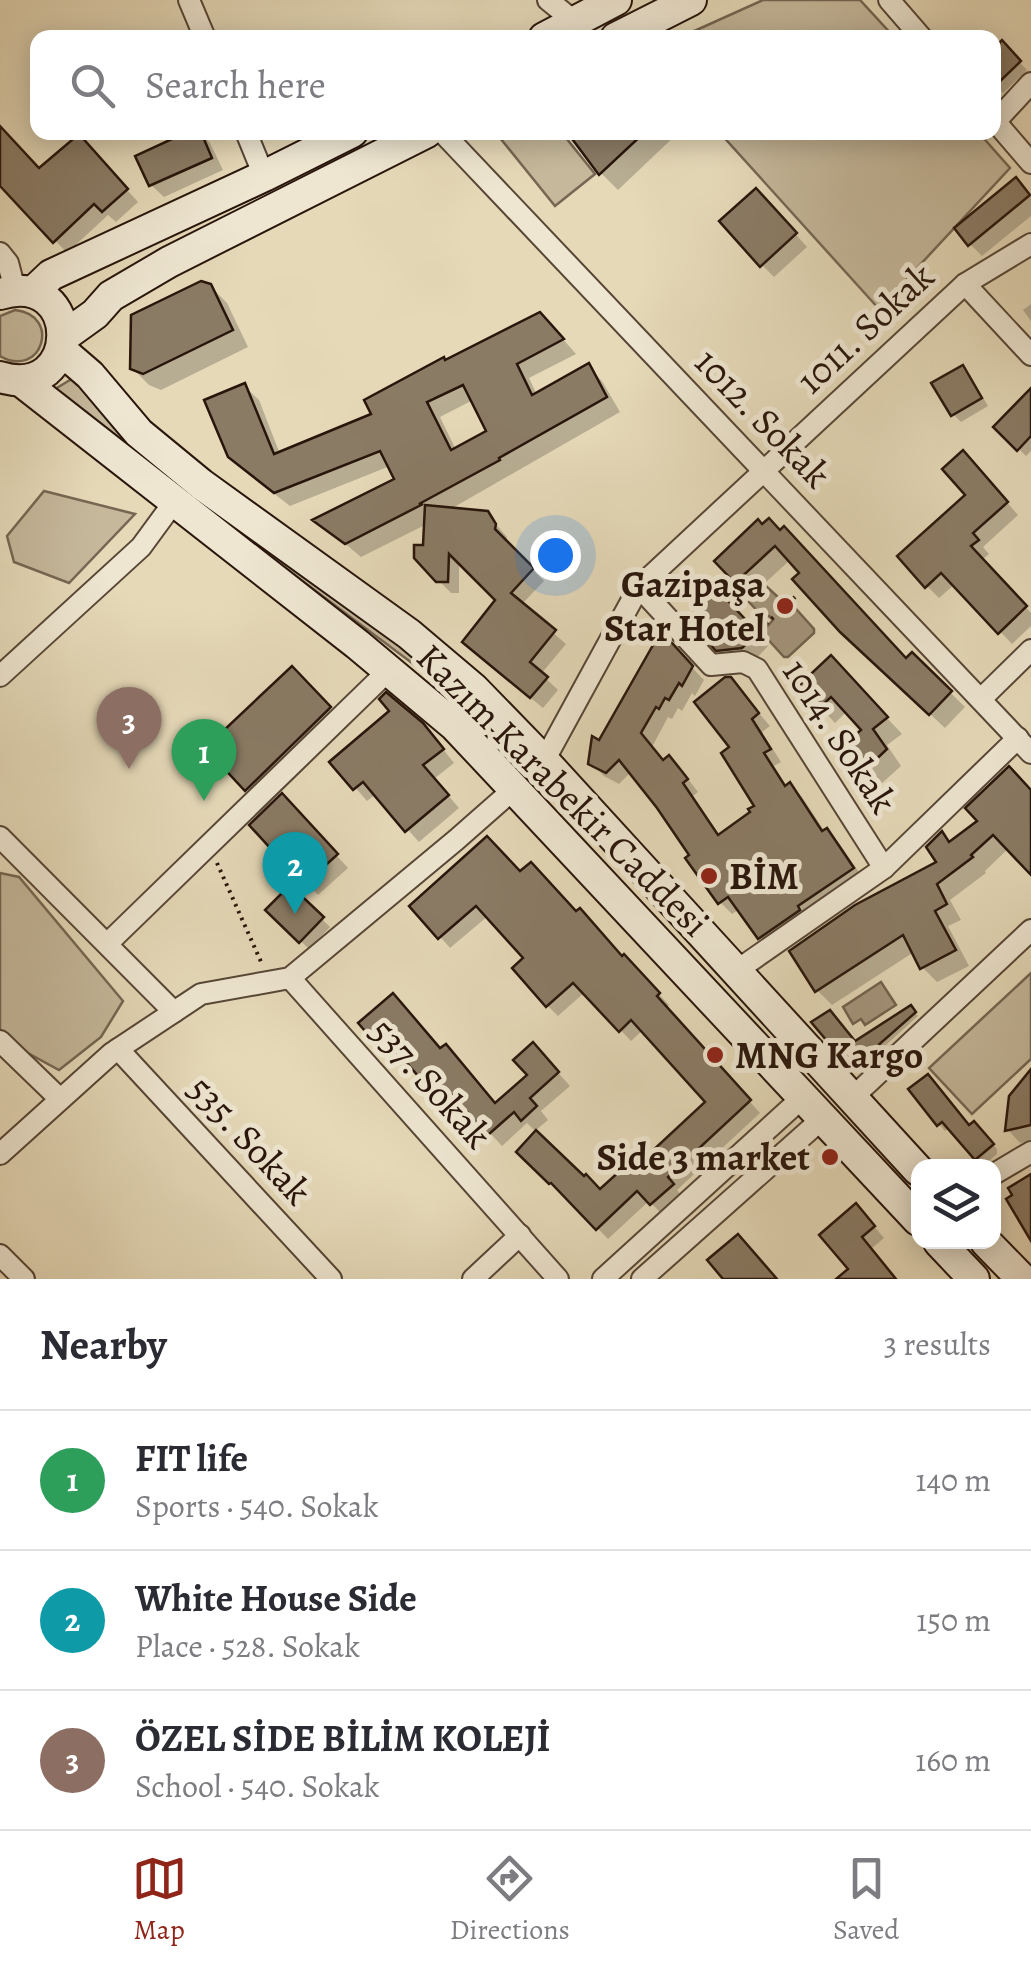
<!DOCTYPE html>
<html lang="en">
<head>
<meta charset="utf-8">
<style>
  body { margin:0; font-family:Alegreya,serif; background:#f2f2f3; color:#2b2b33 }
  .controls { position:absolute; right:30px; bottom:30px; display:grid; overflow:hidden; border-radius:20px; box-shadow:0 5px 25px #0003 }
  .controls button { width:90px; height:90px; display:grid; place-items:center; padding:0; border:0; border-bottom:2px solid #e1e1e2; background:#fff; color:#2b2b33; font:50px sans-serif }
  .you { position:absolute; left:555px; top:555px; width:35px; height:35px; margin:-25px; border:8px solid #fff; border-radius:50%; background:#1a73e8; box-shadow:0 0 0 15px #1a73e833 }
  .badge { display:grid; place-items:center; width:65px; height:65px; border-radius:50%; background:#8f2418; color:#fff; font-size:32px; font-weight:700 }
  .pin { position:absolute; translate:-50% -82px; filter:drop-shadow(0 2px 5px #0008) }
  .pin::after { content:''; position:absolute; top:52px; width:35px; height:30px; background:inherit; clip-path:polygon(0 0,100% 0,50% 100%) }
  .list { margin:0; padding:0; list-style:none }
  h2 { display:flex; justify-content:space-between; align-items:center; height:130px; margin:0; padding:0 40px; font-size:42px }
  h2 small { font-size:32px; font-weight:400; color:#7c7c81 }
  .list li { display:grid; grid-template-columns:65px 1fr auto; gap:30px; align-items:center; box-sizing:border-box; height:140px; padding:0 40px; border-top:2px solid #e1e1e2 }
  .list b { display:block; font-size:38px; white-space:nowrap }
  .list p { margin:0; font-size:32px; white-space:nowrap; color:#7c7c81 }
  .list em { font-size:32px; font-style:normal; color:#7c7c81 }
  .icon { flex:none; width:55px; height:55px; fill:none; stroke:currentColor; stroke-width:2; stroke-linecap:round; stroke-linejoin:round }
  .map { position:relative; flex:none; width:1031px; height:1279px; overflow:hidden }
  .search { position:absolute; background:#fff; box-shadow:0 5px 25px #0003; left:30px; right:30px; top:30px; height:110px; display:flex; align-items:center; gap:25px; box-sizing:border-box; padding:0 35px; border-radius:20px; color:#7c7c81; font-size:38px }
  .sheet { height:550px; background:#fff }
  nav { display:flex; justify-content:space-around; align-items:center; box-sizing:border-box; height:140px; border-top:2px solid #e1e1e2; background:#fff; font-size:28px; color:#7c7c81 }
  nav a { display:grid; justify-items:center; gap:5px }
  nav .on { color:#8f2418 }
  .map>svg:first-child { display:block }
</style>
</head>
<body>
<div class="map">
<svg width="1031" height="1279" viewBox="0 0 1031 1279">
  <rect width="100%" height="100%" fill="#e5d9b8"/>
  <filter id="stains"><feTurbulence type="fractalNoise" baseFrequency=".002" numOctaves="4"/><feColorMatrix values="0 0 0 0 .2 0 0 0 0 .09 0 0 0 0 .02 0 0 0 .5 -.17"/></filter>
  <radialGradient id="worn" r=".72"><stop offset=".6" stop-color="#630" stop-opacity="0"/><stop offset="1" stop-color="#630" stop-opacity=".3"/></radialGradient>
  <g fill="#c5b89b" stroke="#766653" stroke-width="2.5">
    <polygon points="763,0 860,0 894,37 681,37"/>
    <polygon points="496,133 562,133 595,174 555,206"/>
    <polygon points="720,133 979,133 1010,168 879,309"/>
    <path d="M 15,310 C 62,315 42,380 0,356 L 0,316 Z"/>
    <polygon points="75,377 432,669 428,675 50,392"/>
    <polygon points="44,491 135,514 69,583 14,562 7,536"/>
    <polygon points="0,873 19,877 123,1001 101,1037 59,1070 13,1045 0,1032"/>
    <polygon points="1031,973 1031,1059 972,1114 929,1068"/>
  </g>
  <g fill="#a5967d" stroke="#73624f" stroke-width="2.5">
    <polygon points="762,586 766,586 779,598 787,599 814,629 814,633 788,657 784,657 764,635 763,631 773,620 769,616 763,617 749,602 749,598"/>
    <polygon points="881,982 896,1005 865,1025 861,1019 853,1024 843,1007"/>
  </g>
  <g fill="#0003" fill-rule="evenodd">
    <polygon points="1002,44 1027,70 1003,93 994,84 994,52"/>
    <polygon points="0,128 40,171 90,149 138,202 116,222 108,215 67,253 0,182"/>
    <polygon points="200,132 210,143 223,170 164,197 151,185"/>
    <polygon points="570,132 679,132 618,190 601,173"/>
    <polygon points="1016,181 1031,197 1031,216 982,256 970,244"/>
    <polygon points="768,203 807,247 774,277 762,265"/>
    <polygon points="210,286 227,303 248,347 161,390 149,385 132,368"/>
    <polygon points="1031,304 1031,321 1023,310"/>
    <path d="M 554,329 L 576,354 L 529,378 L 537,395 L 588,367 L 602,381 L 620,412 L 449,510 L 487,514 L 507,537 L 506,543 L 544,581 L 521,605 L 566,644 L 541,674 L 558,690 L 543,708 L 476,653 L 499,600 L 459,562 L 459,593 L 451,593 L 416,557 L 426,547 L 427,524 L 361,557 L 317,520 L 397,480 L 390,466 L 290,506 L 245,471 L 230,456 L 244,386 L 259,400 L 280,454 L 374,416 L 445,363 ZM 473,400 L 490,432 L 456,450 L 440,417 Z"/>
    <polygon points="962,368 970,375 988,406 961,422 953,414"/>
    <polygon points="1031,404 1031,451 1026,456 996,427"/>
    <polygon points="975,466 1018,515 983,547 989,554 982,560 1031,613 1031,626 1012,644 955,584 939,598 927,586 969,495"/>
    <polygon points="780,533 907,661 912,655 965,707 945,728 858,646 790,560 751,596 718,561"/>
    <polygon points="717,592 768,646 755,660 731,662 718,649"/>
    <polygon points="661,635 704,680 695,696 692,693 682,711 678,708 672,719 668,717 652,747 664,762 681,770 698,792 693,796 720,836 758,806 733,748 730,680 770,726 762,732 781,762 774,766 787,787 790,785 802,797 825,832 827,831 839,843 865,881 772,949 760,937 740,909 732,914 720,902 692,856 631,772 619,784 604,776 591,763"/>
    <polygon points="292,669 341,721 259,801 208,748"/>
    <polygon points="846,674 902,734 887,745 901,766 881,784 846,747 864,730 847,711 835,723 801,687"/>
    <polygon points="435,739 454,763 434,779 459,808 419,842 376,794 367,801 333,762"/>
    <polygon points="1031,792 1031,872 1009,848 985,871 986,873 950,900 961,920 948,926 969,966 937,982 922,967 914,952 832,1005 817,990 940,863 951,844"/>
    <polygon points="294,809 348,868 318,895 253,825"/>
    <polygon points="520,874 577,914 635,968 669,1005 666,1008 760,1113 677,1190 683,1197 663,1215 649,1201 608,1239 563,1192 600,1192 648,1158 708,1102 643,1030 631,1041 585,992 558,1016 547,1005 527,958 488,916 450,948 413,906"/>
    <polygon points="290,888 330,927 309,949 269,910"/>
    <polygon points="911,1008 918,1016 876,1054 863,1062 849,1063 814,1023 855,1043"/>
    <polygon points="362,1023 441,1051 496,1106 530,1075 545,1058 570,1086 541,1111 548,1120 535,1131 527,1123 502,1146 465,1106 456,1114 413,1066 406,1072"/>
    <polygon points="1031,1079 1031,1140 1020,1143 1008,1130 1011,1097"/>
    <polygon points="912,1090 970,1128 974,1124 997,1149 997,1154 984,1165 950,1127 945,1131 939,1124"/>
    <polygon points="867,1218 884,1238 871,1249 895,1279 840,1279 852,1269"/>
  </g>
  <g fill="#8a7b65" stroke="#28150b" stroke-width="2.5" fill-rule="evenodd">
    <polygon points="1002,40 1021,61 994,87 994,48"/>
    <polygon points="0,126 39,168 79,134 128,189 102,212 94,204 53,243 0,186"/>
    <polygon points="187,132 201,132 212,158 149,186 135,156"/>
    <polygon points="567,132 645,132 599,175"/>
    <polygon points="1016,177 1030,195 968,246 954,228"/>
    <polygon points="756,188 797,233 760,267 719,221"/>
    <polygon points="201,281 211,284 233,330 143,374 130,369 131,315"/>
    <path d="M 540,312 L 564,339 L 517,364 L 532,395 L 589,363 L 607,397 L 499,458 L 500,460 L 419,504 L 423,504 L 345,544 L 312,520 L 394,479 L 380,451 L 274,493 L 228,457 L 204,400 L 245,383 L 274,454 L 371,414 L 364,400 L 444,357 L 445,360 ZM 463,385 L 486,431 L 451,450 L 427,402 Z"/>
    <polygon points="963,365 982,398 951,416 931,383"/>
    <polygon points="1031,388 1031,436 1017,451 993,427"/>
    <polygon points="963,450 1008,502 973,533 979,540 971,546 1027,606 998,634 941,573 925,588 897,556 965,495 942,469"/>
    <polygon points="425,505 488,511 496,524 495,529 534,568 511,593 556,630 530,662 548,677 530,698 462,642 495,600 449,554 448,582 436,582 414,558 414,545 423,545"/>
    <polygon points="769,518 780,530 784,526 906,658 912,652 952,691 929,715 840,632 792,579 799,573 775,546 735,583 714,561 758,519 762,524"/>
    <polygon points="717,589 758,633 742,648 716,651 687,618"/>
    <polygon points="661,631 693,666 682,686 679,683 669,700 665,698 659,709 656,707 641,733 663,760 669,755 688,779 683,783 718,835 750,812 748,809 754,806 721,753 729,747 694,702 725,677 731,677 759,713 752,719 771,749 764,753 785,786 790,782 822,831 827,828 854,868 798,906 800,910 758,939 728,897 718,904 685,858 689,855 657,808 619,760 606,773 588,764 592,736 599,740"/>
    <polygon points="831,655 888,717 873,729 887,749 864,771 842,747 861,730 831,697 818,709 797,687"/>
    <polygon points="292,666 331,707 245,791 205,748"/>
    <polygon points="386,692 423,723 444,749 423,765 449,795 405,832 363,782 353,790 329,762 389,711 379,699"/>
    <polygon points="1009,766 1031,790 1031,875 993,835 971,855 973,857 937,884 947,904 935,911 956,950 920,969 903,935 815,992 789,951 855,905 936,862 926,847 942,831 949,842 977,821 965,808"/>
    <polygon points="282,793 338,854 304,885 249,825"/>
    <polygon points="487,836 520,871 531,862 576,911 580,908 622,956 624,954 660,993 657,996 751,1100 668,1177 674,1184 650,1205 637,1191 596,1230 551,1183 549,1184 516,1152 536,1130 584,1176 586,1174 600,1189 643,1150 648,1155 705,1102 631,1020 619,1032 573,983 546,1007 512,968 523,958 476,906 438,939 409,906"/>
    <polygon points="290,885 324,917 299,943 265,910"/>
    <polygon points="393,993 440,1048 446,1044 495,1103 527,1075 513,1060 533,1042 559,1072 530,1098 537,1106 521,1121 514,1112 488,1135 452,1095 442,1104 400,1055 392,1062 358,1023"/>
    <polygon points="911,1005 916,1012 866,1056 852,1062 844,1061 811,1022 830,1010 855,1041"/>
    <polygon points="1031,1069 1031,1125 1005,1131 1009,1096"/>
    <polygon points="928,1074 969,1125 974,1121 994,1144 975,1160 942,1122 937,1126 908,1089"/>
    <polygon points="1031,1174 1031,1241 1006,1199 1012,1195 1008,1188"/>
    <polygon points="856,1203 875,1226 862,1237 896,1279 836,1279 848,1269 819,1235"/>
    <polygon points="738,1234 777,1279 723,1279 707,1260"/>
  </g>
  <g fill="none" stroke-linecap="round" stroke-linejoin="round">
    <g stroke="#574636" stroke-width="24">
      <g id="street">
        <polyline points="189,0 205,38"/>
        <polyline points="548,0 575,22"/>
        <polyline points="889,0 922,38"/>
        <polyline points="994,120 1031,163"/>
        <polyline points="995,122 1031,83"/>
        <polyline points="246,132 264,176"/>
        <polyline points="442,132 1031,753"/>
        <polyline points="0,253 8,263 15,290"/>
        <polyline points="965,284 1031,355"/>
        <polyline points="639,587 711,665 743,662 757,669 884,868"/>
        <polyline points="0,676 141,547 174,502"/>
        <polyline points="981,699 1031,650"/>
        <polyline points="544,761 639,587 965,284 1031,244"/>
        <polyline points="0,837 174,1012"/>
        <polyline points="107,944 389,670"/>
        <polyline points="736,971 884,868 1018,738"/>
        <polyline points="290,978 558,1279"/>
        <polyline points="0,1041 60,1099"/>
        <polyline points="118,1049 331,1279"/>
        <polyline points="852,1098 1031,930"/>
        <polyline points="0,1154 112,1053 201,994 290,978 456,840 514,789"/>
        <polyline points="994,1174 1031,1152"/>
        <polyline points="0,1255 24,1279"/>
        <polyline points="473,1279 520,1235"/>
        <polyline points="603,1279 803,1097"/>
        <polyline points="642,1279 823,1118"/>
      </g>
    </g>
    <g stroke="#28150b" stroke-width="34">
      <g id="secondary">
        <polyline points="544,38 616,0"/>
        <polyline points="616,38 691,0"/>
        <polyline points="33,292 51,275 264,176 352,132"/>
        <path d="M 0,294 C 84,269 82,402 0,377"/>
        <polyline points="63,337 95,314 111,296 169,262 427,132"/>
        <polyline points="61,350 90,375 139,433 201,484 409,634 474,689 544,761 918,1170"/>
        <polyline points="21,381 357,644 455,726 918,1220"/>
        <polyline points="939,1242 974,1279"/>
        <polyline points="986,1242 1022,1279"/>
      </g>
    </g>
    <g stroke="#28150b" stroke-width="4" stroke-dasharray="2.5 5" stroke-linecap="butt">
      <polyline points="766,624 795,597"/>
      <polyline points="217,863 262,964"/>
    </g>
    <use href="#street" stroke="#eee6d1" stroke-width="20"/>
    <use href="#secondary" stroke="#eee6d1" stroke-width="30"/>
  </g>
  <g fill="#8f2418" stroke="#eee6d1" stroke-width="4">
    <circle cx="785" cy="606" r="10"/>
    <circle cx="709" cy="876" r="10"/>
    <circle cx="715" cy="1055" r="10"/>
    <circle cx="830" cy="1157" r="10"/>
  </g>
  <g text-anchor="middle" stroke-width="10" stroke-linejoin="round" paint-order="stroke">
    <g font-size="38" fill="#28150b" stroke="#eee6d1">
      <text transform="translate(865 328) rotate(-43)" y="13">1011. Sokak</text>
      <text transform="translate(763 418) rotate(46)" y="13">1012. Sokak</text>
      <text transform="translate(840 736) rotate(57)" y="13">1014. Sokak</text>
      <text transform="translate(563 790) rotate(45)" y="13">Kazım Karabekir Caddesi</text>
      <text transform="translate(431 1083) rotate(48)" y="13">537. Sokak</text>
      <text transform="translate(250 1140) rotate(47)" y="13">535. Sokak</text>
    </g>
    <g font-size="38" font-weight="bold" fill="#28150b" stroke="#eee6d1" text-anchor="end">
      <text x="765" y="597">Gazipaşa<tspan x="765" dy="44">Star Hotel</tspan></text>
      <text x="729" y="889" text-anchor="start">BİM</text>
      <text x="735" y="1068" text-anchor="start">MNG Kargo</text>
      <text x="810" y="1170">Side 3 market</text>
    </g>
  </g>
  <rect width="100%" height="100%" filter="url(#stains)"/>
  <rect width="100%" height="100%" fill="url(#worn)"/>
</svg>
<div class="controls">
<button><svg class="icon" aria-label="layers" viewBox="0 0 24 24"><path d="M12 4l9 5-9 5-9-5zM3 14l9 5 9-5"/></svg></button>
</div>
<div class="you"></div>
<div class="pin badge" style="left:204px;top:801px;background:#2e9e5b">1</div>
<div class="pin badge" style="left:295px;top:914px;background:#0f9aa8">2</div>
<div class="pin badge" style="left:129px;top:769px;background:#8d6e63">3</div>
<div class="search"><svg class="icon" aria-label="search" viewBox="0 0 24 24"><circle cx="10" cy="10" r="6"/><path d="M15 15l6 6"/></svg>Search here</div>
</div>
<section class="sheet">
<h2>Nearby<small>3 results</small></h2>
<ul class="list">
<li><span class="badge" style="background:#2e9e5b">1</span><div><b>FIT life</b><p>Sports · 540. Sokak</p></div><em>140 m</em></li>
<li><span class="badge" style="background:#0f9aa8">2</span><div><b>White House Side</b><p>Place · 528. Sokak</p></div><em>150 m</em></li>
<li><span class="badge" style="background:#8d6e63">3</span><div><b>ÖZEL SİDE BİLİM KOLEJİ</b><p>School · 540. Sokak</p></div><em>160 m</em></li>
</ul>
</section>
<nav>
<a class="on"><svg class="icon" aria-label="map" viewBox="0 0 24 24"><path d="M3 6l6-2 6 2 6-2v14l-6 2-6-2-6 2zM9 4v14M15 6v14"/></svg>Map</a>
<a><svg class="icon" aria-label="directions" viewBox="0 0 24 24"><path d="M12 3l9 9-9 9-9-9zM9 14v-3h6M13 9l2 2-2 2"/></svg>Directions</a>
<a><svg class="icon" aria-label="saved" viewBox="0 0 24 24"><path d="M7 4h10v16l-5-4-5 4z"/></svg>Saved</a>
</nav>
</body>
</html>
